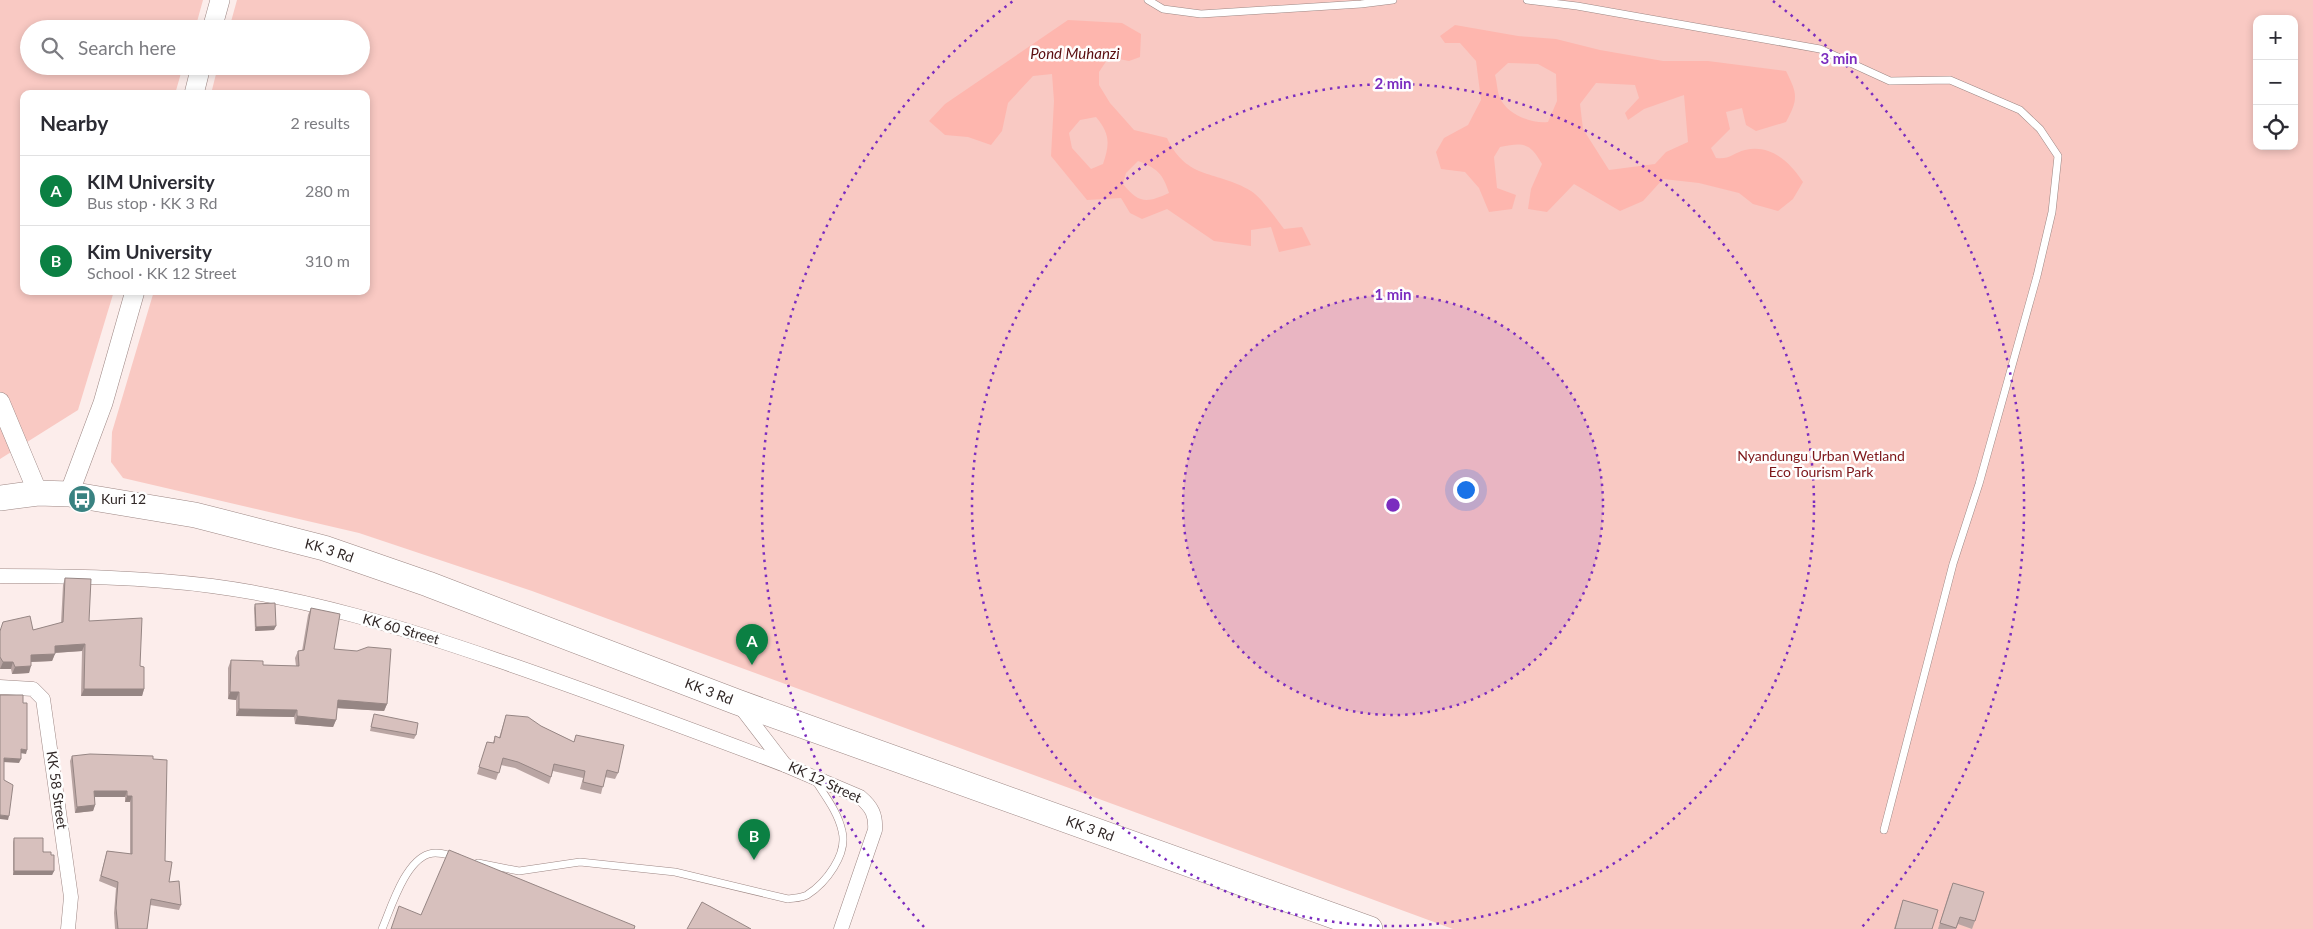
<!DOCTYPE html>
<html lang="en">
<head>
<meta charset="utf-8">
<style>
  body { margin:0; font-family:Lato,sans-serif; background:#f7f7f7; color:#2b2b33 }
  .controls { position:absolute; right:15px; top:15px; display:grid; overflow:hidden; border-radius:10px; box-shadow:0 2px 8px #0003 }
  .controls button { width:45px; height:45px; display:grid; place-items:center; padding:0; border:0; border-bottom:1px solid #e1e1e2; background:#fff; color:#2b2b33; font:25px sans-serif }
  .you { position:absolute; left:1465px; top:489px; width:18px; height:18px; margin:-12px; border:4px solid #fff; border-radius:50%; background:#1a73e8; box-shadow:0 0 0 8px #1a73e833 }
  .badge { display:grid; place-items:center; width:32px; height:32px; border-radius:50%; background:#0b8043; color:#fff; font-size:16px; font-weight:700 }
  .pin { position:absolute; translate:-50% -41px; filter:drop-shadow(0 1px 2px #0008) }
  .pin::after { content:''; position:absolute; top:26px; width:18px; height:15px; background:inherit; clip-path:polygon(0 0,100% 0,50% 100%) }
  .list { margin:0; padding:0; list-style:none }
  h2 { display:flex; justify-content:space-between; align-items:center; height:65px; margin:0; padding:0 20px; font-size:21px }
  h2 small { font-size:16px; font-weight:400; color:#7c7c81 }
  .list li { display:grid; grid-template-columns:32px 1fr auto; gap:15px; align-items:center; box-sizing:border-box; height:70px; padding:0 20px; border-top:1px solid #e1e1e2 }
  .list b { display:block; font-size:19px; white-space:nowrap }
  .list p { margin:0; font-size:16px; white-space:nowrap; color:#7c7c81 }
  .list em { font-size:16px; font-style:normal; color:#7c7c81 }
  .icon { flex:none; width:28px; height:28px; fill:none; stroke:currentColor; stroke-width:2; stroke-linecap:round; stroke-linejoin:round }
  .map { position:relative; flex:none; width:2313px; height:929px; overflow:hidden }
  .search { position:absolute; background:#fff; box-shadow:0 2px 8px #0003; left:20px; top:20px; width:350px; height:55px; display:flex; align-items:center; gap:12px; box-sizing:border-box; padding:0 18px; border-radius:28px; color:#7c7c81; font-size:19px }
  .panel { position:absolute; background:#fff; box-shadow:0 2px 8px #0003; left:20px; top:90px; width:350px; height:205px; border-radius:10px }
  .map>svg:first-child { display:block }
</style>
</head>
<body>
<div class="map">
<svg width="2313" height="929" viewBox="0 0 2313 929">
  <rect width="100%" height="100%" fill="#fcedeb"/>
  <g fill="#f9c9c3" fill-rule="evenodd">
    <polygon points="0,0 203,0 195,29 29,29 29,66 183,66 175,94 24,94 24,291 114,291 78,410 0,459"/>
    <path d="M 237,0 L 2313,0 L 2313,929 L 1453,929 L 532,591 L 359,533 L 123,478 L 111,462 L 112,432 L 154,291 L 366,291 L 366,94 L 211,94 L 218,66 L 361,66 L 361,29 L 229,29 ZM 2257,19 L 2294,19 L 2294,146 L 2257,146 Z"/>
  </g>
  <g fill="#feb6ae" fill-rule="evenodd">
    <path d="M 1068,20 L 1122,23 L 1141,34 L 1140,57 L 1129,61 L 1109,57 L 1099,72 L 1099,85 L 1110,103 L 1134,130 L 1167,138 C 1187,181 1217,170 1251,191 C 1262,198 1276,219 1284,229 L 1302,227 L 1311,245 L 1279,252 L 1271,227 L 1251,230 L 1251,246 L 1214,241 L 1167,209 L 1142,219 L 1130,213 L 1121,198 L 1087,200 L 1051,156 L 1054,101 L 1052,74 L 1033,76 L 1008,103 L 1002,131 L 991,145 L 968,137 L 945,135 L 929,121 L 945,104 ZM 1096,117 C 1110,134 1110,143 1103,164 L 1091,169 L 1072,148 L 1069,133 L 1080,120 ZM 1138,161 C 1157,168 1163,174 1169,193 C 1147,203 1139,204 1123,184 L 1126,173 Z"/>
    <path d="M 1455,25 L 1518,36 L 1556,39 L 1600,50 L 1663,61 L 1708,61 L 1786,71 C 1798,95 1798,99 1786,122 L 1756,131 L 1746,125 L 1742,108 L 1726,112 L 1730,129 L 1711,148 L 1716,158 C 1729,160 1733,153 1745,150 C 1771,144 1790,162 1803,182 L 1793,199 L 1778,211 L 1753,204 L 1739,193 L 1699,183 L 1663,179 L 1643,201 L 1620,211 L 1574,184 L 1547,212 L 1528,209 L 1531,189 L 1542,164 C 1530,143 1524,142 1500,147 L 1494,157 L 1497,188 L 1516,195 L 1512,209 L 1489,212 L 1479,188 L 1465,172 L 1441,169 L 1436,152 L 1444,138 L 1468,125 L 1481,100 L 1476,61 L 1460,43 L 1445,43 L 1440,36 ZM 1508,63 L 1538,64 L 1556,74 L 1557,101 L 1548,122 C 1531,124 1507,114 1500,98 C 1497,91 1497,82 1495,75 ZM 1596,83 L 1635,85 L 1639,98 L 1625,113 L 1628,120 L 1644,109 L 1684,95 L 1688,142 L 1666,152 L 1655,164 L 1609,170 L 1583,129 L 1580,104 Z"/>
  </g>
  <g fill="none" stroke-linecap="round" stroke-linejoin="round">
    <g stroke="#9d8784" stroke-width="8">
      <g id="lane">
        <polyline points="1148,0 1163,9 1201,14 1361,4 1393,0"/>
        <polyline points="1527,0 1577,6 1820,49 1890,81 1950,80 2020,110 2040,129 2058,156 2052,212 2037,276 1979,484 1953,564 1884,830"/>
        <path d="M 478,863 L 519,871 L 580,862 L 675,872 L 788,899 C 794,898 802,898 807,895 C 826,883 848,854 842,831 C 838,812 825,796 815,780"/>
        <path d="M 382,929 C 391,908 405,861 429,854 C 438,851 447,855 456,857"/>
      </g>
    </g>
    <g stroke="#9d8784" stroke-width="15">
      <g id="street">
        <path d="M 0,576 C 71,576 142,577 212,586 C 310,599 404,628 497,660 C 594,693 689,729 785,765"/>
        <polyline points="0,687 33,689 43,699 71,897 68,929"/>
        <path d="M 739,705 L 785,765 L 860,797 C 872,807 876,815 875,830 L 841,929"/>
      </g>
    </g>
    <g stroke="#9d8784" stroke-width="20">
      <g id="secondary">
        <polyline points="212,29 220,0"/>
        <polyline points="194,94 201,66"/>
        <polyline points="0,402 38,493"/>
        <polyline points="69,494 103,403 135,291"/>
      </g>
    </g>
    <g stroke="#9d8784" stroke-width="26">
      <g id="highway">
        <path id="s1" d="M 0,498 L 38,493 L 69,494 L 195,515 L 324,548 L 428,584 L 737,702 L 1370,929"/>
      </g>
    </g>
    <use href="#lane" stroke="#fff" stroke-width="7"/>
    <use href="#street" stroke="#fff" stroke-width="14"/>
    <use href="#secondary" stroke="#fff" stroke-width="19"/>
    <use href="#highway" stroke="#fff" stroke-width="25"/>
  </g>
  <g fill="#b9a5a3">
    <polygon points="65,578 89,621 140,666 144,689 142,696 81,696 82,651 55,653 52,661 31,662 29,673 12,674 11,669 0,669 0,630 33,630 61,623 63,585"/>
    <polygon points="255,604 274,630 255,631 254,608"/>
    <polygon points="311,608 334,649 387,704 384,711 337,708 336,720 333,727 295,724 294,717 236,716 236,700 228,699 228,668 231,660 263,665 296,666 295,658 298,651 302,651 308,615"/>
    <polygon points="506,715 541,726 574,742 576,735 618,773 615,779 605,777 601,794 580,789 583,778 553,771 549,784 515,768 501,765 496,780 477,774 487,742 493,743 495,736 499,738"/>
    <polygon points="373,718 416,735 414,739 370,731"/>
    <polygon points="72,756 153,759 165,861 169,882 181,905 179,910 150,905 147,929 115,929 114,913 116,888 99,881 107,851 130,854 130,802 125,802 125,797 95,797 95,805 93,811 75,813 70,761"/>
    <polygon points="14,838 51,855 54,871 52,875 13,875 13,842"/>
    <polygon points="1950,890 1975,921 1972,929 1958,924 1956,929 1938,929"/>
    <polygon points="1903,900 1932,929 1894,929"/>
  </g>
  <g fill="#968684">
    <polygon points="276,626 274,630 255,631 256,627"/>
    <polygon points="85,644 82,651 52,653 55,646"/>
    <polygon points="55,654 52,661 29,662 31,655"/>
    <polygon points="3,662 13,662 11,669 0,669"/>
    <polygon points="31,666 29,673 12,674 15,667"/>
    <polygon points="84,689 144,689 142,696 81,696"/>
    <polygon points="230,692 239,692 236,700 228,699"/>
    <polygon points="338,700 387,704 384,711 336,708"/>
    <polygon points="239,709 297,710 294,717 236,716"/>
    <polygon points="297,716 336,720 333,727 295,724"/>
    <polygon points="21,749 27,750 26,754 20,753"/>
    <polygon points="4,758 21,759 19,763 3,762"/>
    <polygon points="94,791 127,791 125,797 92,797"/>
    <polygon points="127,796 132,796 130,802 125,802"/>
    <polygon points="95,805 93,811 75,813 77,807"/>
    <polygon points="0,815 9,816 8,820 0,819"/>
    <polygon points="14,871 54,871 52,875 13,875"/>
  </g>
  <g fill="#d7c0bd" stroke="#968684">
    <polygon points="65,578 91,579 89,621 142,618 140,666 144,667 144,689 84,689 85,644 55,646 55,654 31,655 31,666 15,667 13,662 3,662 0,657 0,631 3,622 30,616 33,630 63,622"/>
    <polygon points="275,603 276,626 256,627 255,604"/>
    <polygon points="311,608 340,614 334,649 357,651 368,647 391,649 387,704 338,700 336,720 297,716 297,710 239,709 239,692 230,692 231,660 263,661 263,665 299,666 298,651 304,650"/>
    <polygon points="0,695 23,695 23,703 27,703 27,750 21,749 21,759 4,758 4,780 13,785 9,816 0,815"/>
    <polygon points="374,714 418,723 416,735 371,727"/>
    <polygon points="506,715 528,717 541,726 574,742 576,735 624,745 618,773 607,770 603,787 583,782 585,771 554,764 551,777 518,762 503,758 499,773 479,767 487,742 494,743 495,736 500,738"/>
    <polygon points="90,754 153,756 153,759 167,760 165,861 172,862 169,882 179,881 181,905 151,899 147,929 118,929 116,908 118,882 101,876 107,851 132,854 132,796 127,796 127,791 94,791 95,805 77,807 72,756"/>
    <polygon points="14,838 43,838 43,852 51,852 51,855 54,855 54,871 14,871"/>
    <polygon points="449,850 635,926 634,929 391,929 399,906 421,915"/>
    <polygon points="1953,883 1984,892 1975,921 1960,917 1956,928 1940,923"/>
    <polygon points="1903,900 1938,910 1932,929 1895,929"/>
    <polygon points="702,902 751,929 687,929"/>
  </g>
  <circle cx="1393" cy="505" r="210" fill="#7b2cbf" fill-opacity=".12"/>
  <g fill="none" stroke="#7b2cbf" stroke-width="2.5" stroke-dasharray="2.5 5">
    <circle cx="1393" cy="505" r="210"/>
    <circle cx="1393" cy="505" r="421"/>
    <path d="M924 927A631 631 0 0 1 1013 1M1773 1A631 631 0 0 1 1862 927"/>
  </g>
  <defs>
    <g id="bus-disc" transform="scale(1.4375)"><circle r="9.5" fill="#398281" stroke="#fefefe"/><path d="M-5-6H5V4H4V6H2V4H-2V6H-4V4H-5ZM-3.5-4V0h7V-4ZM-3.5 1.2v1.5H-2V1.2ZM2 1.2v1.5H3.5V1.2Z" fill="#fff"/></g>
  </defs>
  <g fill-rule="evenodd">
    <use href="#bus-disc" x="82" y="499"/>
  </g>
  <g text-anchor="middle" stroke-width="5" stroke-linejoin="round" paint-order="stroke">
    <g font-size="14" fill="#7d1619" stroke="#fefefe">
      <text x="1821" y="461">Nyandungu Urban Wetland<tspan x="1821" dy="16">Eco Tourism Park</tspan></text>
    </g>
    <g font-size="14" fill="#302726" stroke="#fefefe" text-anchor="start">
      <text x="101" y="504">Kuri 12</text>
    </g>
    <g font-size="14" fill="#302726" stroke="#fefefe">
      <text dy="5" stroke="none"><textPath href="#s1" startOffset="336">KK 3 Rd</textPath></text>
      <text transform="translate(401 629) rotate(16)" y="5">KK 60 Street</text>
      <text dy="5" stroke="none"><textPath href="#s1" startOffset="741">KK 3 Rd</textPath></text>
      <text transform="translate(825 782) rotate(25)" y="5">KK 12 Street</text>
      <text transform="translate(57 790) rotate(82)" y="5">KK 58 Street</text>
      <text dy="5" stroke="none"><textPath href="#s1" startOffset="1146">KK 3 Rd</textPath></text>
    </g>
    <g font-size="15" font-style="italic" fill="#5a0d0f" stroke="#fefefe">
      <text x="1075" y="59">Pond Muhanzi</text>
    </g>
  </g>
  <circle cx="1393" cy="505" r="8" fill="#7b2cbf" stroke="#fefefe" stroke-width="2.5"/>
  <g font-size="15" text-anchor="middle" font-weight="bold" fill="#7b2cbf" stroke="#fefefe" stroke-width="5" stroke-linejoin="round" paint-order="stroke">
    <text x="1839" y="64">3 min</text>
    <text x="1393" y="89">2 min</text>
    <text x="1393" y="300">1 min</text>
  </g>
</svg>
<div class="controls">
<button>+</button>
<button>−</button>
<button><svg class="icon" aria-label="locate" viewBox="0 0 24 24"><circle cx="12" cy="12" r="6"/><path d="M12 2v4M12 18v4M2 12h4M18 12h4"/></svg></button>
</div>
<div class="you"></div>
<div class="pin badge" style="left:752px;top:665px">A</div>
<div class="pin badge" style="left:754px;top:860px">B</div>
<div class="search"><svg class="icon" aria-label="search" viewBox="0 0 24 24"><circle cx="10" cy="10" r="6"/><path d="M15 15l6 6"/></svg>Search here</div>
<section class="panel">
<h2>Nearby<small>2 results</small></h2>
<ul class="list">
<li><span class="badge">A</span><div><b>KIM University</b><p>Bus stop · KK 3 Rd</p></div><em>280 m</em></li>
<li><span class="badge">B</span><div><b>Kim University</b><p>School · KK 12 Street</p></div><em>310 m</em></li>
</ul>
</section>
</div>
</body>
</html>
